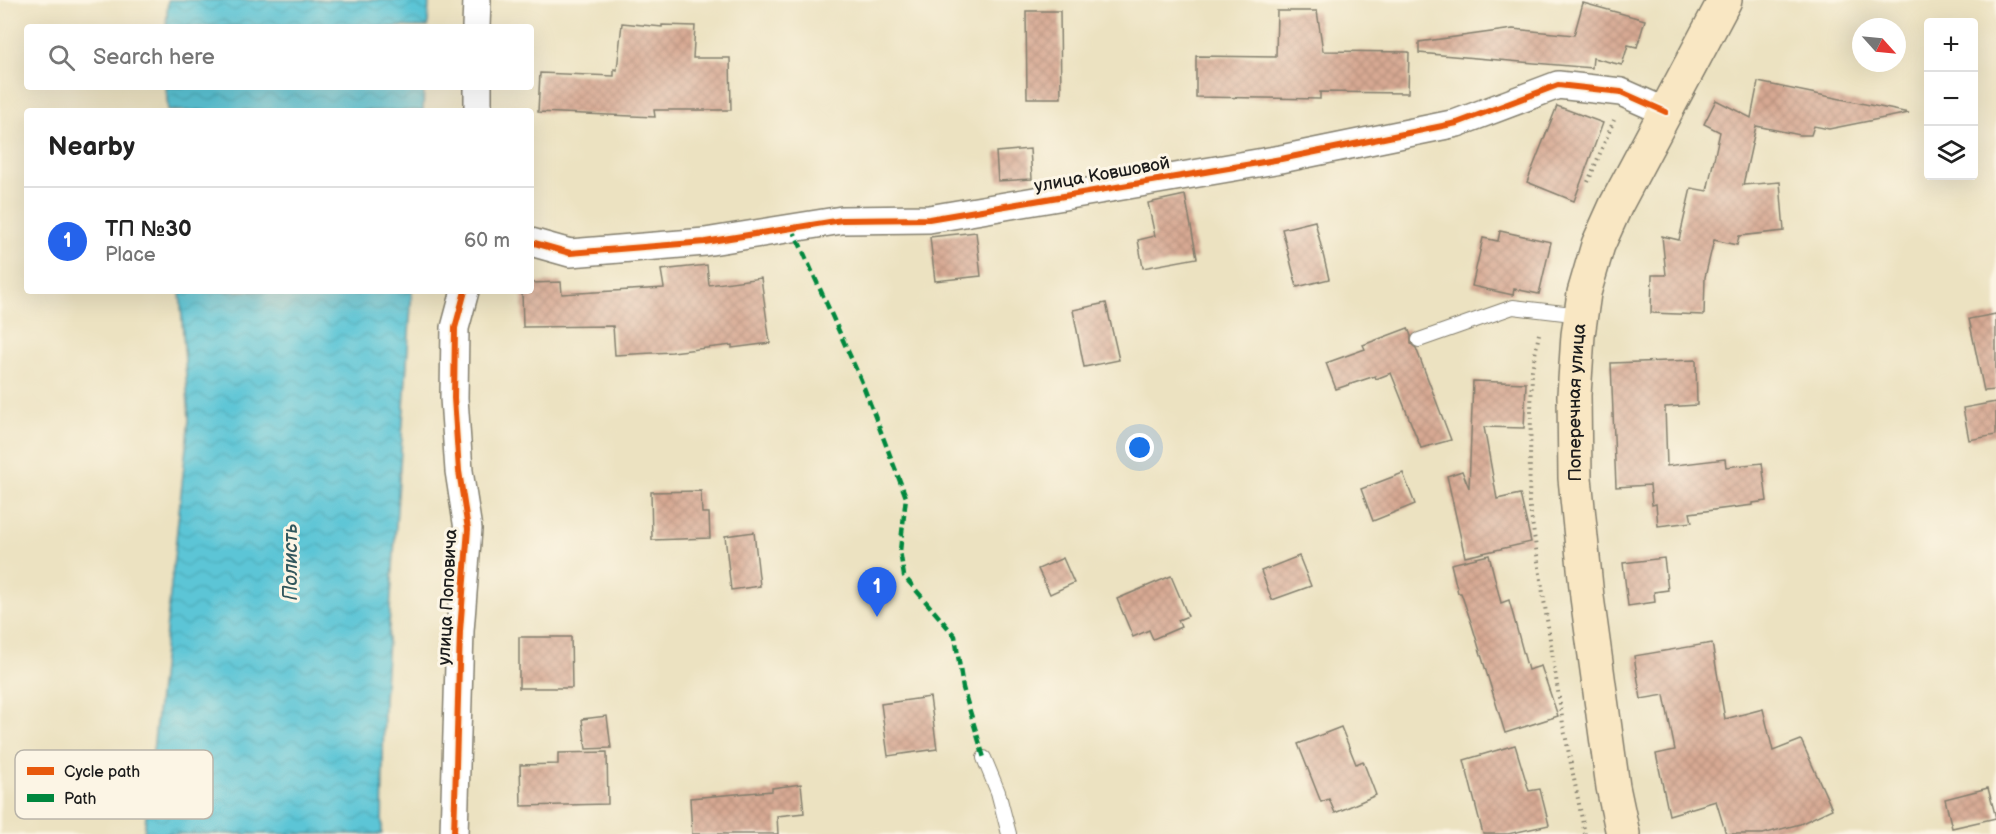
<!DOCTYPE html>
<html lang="en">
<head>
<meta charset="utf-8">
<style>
  body { margin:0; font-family:"Balsamiq Sans",sans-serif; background:#f2f2f2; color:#222 }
  .controls { position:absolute; right:18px; top:18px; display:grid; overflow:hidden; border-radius:6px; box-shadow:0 6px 24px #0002 }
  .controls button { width:54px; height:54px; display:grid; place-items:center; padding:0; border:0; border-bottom:2px solid #e0e0e0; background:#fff; color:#222; font:30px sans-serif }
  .compass { position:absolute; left:1852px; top:18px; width:54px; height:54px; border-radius:50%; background:#fff; box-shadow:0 6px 24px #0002; rotate:117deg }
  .you { position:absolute; left:1140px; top:448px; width:21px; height:21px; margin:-15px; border:4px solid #fff; border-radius:50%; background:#1a73e8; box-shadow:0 0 0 9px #1a73e833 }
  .badge { display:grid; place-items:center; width:39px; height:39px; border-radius:50%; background:#2563eb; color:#fff; font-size:20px; font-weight:700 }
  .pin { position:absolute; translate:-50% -50px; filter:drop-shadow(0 2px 3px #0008) }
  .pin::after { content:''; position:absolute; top:32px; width:21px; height:18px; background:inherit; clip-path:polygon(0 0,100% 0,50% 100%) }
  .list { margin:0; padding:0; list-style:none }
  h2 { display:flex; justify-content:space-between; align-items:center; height:78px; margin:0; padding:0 24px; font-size:26px }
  h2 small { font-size:20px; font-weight:400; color:#767676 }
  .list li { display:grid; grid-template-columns:39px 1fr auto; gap:18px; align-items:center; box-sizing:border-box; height:108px; padding:0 24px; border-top:2px solid #e0e0e0 }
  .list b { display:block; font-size:22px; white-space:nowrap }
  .list p { margin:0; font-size:20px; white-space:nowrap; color:#767676 }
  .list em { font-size:20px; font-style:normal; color:#767676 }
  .icon { flex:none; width:33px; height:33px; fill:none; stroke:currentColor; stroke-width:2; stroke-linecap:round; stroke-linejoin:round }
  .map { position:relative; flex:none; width:1996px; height:834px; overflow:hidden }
  .search { position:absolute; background:#fff; box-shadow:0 6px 24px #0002; left:24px; top:24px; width:510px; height:66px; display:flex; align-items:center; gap:15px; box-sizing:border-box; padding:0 21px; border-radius:6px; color:#767676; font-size:22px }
  .panel { position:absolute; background:#fff; box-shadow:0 6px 24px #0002; left:24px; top:108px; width:510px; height:186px; border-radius:6px }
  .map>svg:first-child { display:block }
</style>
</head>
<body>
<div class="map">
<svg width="1996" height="834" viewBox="0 0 1996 834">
  <defs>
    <pattern id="water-waves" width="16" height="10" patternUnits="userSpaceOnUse" patternTransform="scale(1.5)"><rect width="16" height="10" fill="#5bc5d6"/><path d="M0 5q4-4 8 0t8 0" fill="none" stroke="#4fa9b7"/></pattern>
    <pattern id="building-cross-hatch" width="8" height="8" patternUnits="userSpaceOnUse" patternTransform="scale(1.5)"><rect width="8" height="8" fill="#d7a993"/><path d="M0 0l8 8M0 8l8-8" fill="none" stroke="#b8917e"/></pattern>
  </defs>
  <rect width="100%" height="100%" fill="#fcf5e5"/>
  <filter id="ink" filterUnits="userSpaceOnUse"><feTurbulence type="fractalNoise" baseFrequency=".0167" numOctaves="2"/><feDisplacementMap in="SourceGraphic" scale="12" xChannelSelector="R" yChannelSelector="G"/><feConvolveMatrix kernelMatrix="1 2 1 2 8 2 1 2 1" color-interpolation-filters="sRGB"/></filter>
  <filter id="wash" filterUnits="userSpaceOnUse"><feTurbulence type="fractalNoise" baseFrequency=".008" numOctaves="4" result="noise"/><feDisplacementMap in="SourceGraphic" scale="24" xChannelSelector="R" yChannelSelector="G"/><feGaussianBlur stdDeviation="1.35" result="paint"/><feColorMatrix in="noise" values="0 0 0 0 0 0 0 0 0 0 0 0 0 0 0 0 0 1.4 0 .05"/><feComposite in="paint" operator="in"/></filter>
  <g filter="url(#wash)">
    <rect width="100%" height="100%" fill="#ece2c1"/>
    <g fill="url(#water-waves)" stroke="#3c7079" stroke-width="1.5">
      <polygon points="168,0 429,0 428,27 166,27"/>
      <polygon points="166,87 424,87 423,111 168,111"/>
      <polygon points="180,291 412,291 384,699 382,834 144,834 189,419"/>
    </g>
    <g id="blocks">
      <g fill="url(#building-cross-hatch)">
        <polygon points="1583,3 1645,20 1637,47 1628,45 1622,65 1593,58 1592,68 1419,53 1419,42 1513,29 1574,35"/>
        <polygon points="1026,11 1060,11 1061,98 1027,98"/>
        <polygon points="1277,11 1317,11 1323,51 1409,52 1408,93 1320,92 1320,99 1196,97 1196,56 1276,57"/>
        <polygon points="622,23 662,27 662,25 695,26 693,58 730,58 731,110 654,110 655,117 538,112 540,73 614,76 614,69 617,70"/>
        <polygon points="1758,82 1909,113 1829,129 1814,126 1811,135 1800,135 1756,126 1743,185 1780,182 1784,231 1739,236 1737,245 1714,240 1705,277 1704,315 1651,313 1652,275 1666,275 1662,236 1679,240 1691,188 1707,191 1720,132 1704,124 1716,100 1751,118"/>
        <polygon points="1557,106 1603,123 1574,201 1527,182"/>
        <polygon points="1030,149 1032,179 998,181 996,152"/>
        <polygon points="1185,195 1197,258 1143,268 1138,240 1155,236 1148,203"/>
        <polygon points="1315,221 1329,279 1297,287 1282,229"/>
        <polygon points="1500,231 1551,242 1539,294 1514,289 1513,295 1472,286 1483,238 1498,241"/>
        <polygon points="976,232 981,276 935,281 930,237"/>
        <polygon points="707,265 709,285 761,278 770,343 732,348 732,345 672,352 615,355 613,326 523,327 522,291 531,291 531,283 561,282 562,294 664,288 661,270"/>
        <polygon points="1106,303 1119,360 1084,367 1073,310"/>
        <polygon points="1996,314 1996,390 1984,391 1969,319"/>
        <polygon points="1408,328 1411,336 1411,344 1416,348 1451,440 1421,448 1391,373 1376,379 1375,376 1336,389 1326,363 1365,349 1363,345"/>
        <polygon points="1696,360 1697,405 1665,407 1667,466 1725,459 1726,467 1762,463 1767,501 1753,503 1753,505 1690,513 1692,522 1658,526 1656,504 1652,505 1650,485 1616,487 1611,363"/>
        <polygon points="1473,381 1526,383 1524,428 1484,427 1497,499 1520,494 1531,542 1465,557 1447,476 1462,471 1469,488"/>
        <polygon points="1996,402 1996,435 1969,440 1963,408"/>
        <polygon points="1403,473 1415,504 1373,521 1361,489"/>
        <polygon points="701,491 702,513 709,513 710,538 652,540 651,492"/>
        <polygon points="754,532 760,586 731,590 725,536"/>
        <polygon points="1489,555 1501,603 1509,600 1528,670 1541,666 1558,716 1505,733 1472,625 1461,593 1458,593 1451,564"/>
        <polygon points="1299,556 1311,586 1272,600 1261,571"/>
        <polygon points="1063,558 1074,583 1050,594 1038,569"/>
        <polygon points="1664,558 1668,590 1654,592 1655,602 1628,606 1623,563"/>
        <polygon points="1171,576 1188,616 1178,620 1181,627 1153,639 1149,630 1133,637 1117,599"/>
        <polygon points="519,637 571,637 572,688 519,688"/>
        <polygon points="1712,643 1725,719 1763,709 1773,751 1801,740 1832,809 1800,824 1763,834 1726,834 1716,801 1669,815 1656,754 1675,750 1664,695 1641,699 1634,656"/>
        <polygon points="930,697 937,749 888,756 881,704"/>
        <polygon points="607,716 611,748 586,749 582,719"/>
        <polygon points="1341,727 1356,764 1363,761 1376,795 1335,813 1329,799 1321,802 1298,744"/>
        <polygon points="1515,745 1529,791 1540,789 1549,825 1508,834 1483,834 1464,760"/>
        <polygon points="607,752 608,804 521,806 520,765 558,764 558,753"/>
        <polygon points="801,784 804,813 777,816 778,834 692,834 690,798 772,791 772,788"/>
        <polygon points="1988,788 1996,818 1952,828 1945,799"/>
      </g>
    </g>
  </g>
  <g filter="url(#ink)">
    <use href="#blocks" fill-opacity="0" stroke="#847f6e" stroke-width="1.5"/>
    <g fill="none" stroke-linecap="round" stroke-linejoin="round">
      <g stroke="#847f6e" stroke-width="16">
        <g id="lane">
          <polyline points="1419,340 1513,307 1581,315"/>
          <polyline points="984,758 998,792 1009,834"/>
        </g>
      </g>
      <g stroke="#847f6e" stroke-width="30">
        <g id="street">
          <polyline points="476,27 477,0"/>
          <polyline points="478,87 478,111"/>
          <polyline points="531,242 570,253 705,242 842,220 929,219 1281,159 1457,123 1558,85 1621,92 1666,112"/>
          <polyline points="454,834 460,631 468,529 459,471 454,398 455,328 465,291"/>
        </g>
      </g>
      <g stroke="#847f6e" stroke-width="36">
        <g id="secondary">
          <path id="s1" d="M 1623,834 L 1613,787 L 1587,597 L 1575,478 L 1574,395 L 1578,335 L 1584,293 L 1598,245 L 1616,205 L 1725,0"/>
        </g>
      </g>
      <g stroke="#847f6e" stroke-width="4" stroke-dasharray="1.5 4.5" stroke-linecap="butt">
        <polyline points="1588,182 1614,120"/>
        <polyline points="1539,334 1532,370 1529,502 1563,724 1585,834"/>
      </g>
      <use href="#lane" stroke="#fff" stroke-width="14"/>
      <use href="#street" stroke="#fff" stroke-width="27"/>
      <use href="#secondary" stroke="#f9e7c3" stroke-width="33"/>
      <polyline stroke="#00873e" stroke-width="4.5" stroke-dasharray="9 4.5" stroke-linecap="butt" points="792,227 861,380 906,497 900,551 904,576 955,636 963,688 984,758"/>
      <g stroke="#fcf5e5" stroke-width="10">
        <g id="cycleway">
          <polyline points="531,242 570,253 705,242 842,220 929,219 1281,159 1457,123 1558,85 1621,92 1666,112"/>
          <polyline points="454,834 460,631 468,529 459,471 454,398 455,328 465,291"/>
        </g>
      </g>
      <use href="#cycleway" stroke="#e8590c" stroke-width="6"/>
    </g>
  </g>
  <g text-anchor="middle" stroke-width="6" stroke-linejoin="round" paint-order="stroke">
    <g font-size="18" fill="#1c1c1c" stroke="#fcf5e5">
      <text transform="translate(1102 174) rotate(-10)" y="6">улица Ковшовой</text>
      <text dy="6" stroke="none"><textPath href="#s1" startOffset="435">Поперечная улица</textPath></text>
      <text transform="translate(447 597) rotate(-87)" y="6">улица Поповича</text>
    </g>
    <g font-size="20" font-style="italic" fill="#32575d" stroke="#fcf5e5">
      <text transform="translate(290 562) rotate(-90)" y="7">Полисть</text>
    </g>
  </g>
  <rect x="15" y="750" width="198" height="69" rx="9" fill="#fcf5e5" stroke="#b9b4a9" stroke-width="1.5"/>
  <rect x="27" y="767" width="27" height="8" fill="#e8590c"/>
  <rect x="27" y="794" width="27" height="8" fill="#00873e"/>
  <g font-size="16" fill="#1c1c1c">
    <text x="64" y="777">Cycle path</text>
    <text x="64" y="804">Path</text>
  </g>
</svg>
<div class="controls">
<button>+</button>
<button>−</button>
<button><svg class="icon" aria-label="layers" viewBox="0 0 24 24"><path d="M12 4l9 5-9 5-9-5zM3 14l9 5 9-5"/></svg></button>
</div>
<svg class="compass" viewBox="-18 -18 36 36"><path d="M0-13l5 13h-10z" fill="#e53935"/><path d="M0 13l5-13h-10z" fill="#767676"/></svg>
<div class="you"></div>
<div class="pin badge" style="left:877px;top:617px">1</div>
<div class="search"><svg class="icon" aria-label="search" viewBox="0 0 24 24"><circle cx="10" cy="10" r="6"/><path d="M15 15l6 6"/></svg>Search here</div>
<section class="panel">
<h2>Nearby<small></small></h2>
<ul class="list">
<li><span class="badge">1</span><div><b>ТП №30</b><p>Place</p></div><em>60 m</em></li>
</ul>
</section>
</div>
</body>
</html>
